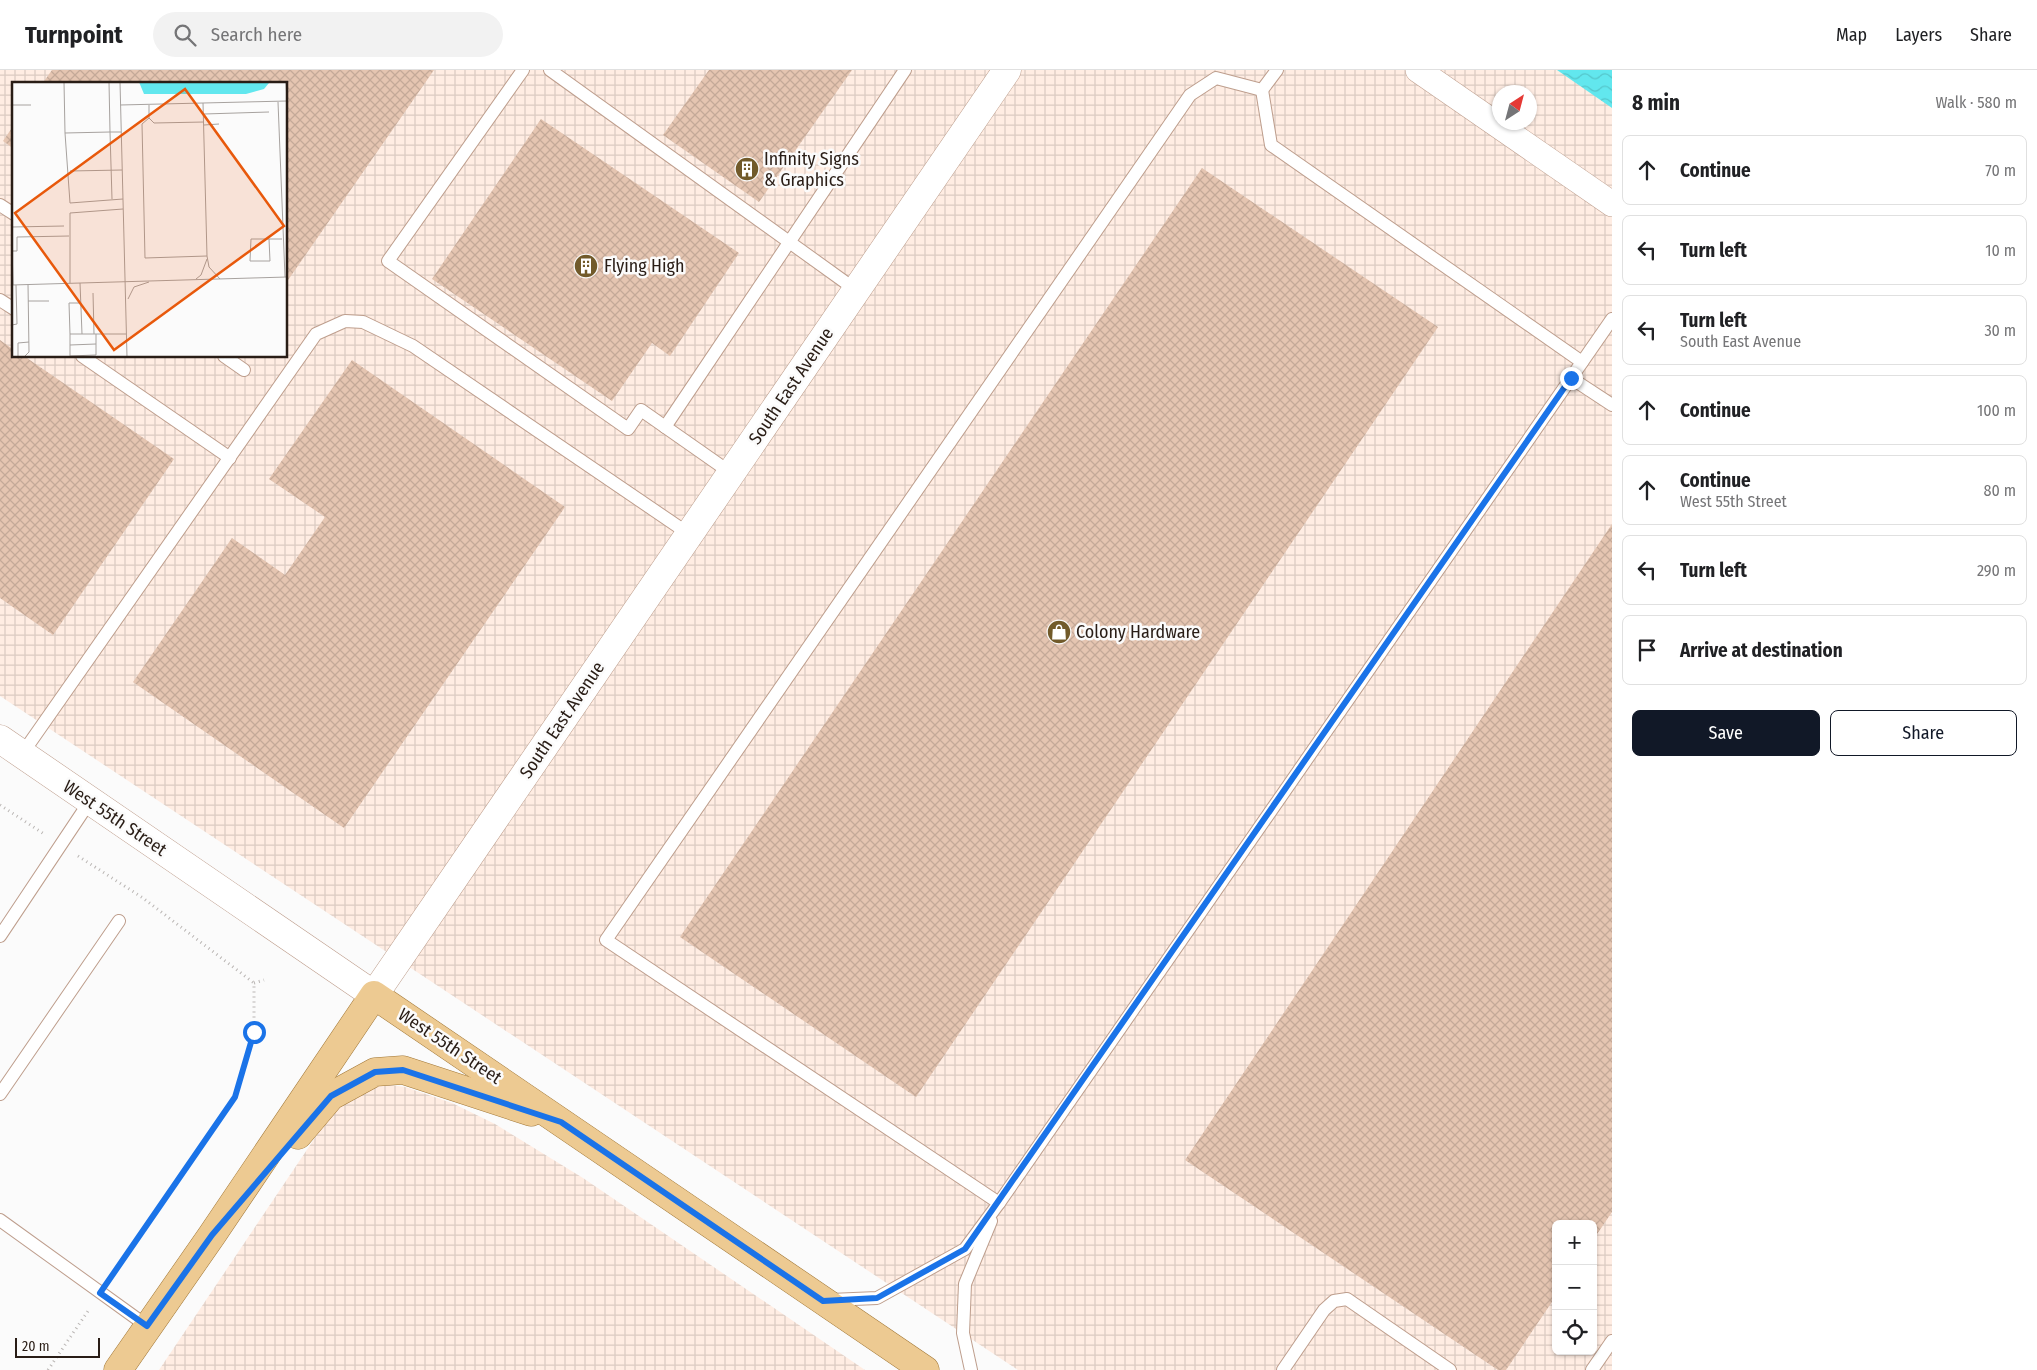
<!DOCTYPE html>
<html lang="en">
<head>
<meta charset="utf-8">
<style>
  body { margin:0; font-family:"Fira Sans Condensed",sans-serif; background:#f2f2f2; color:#202124 }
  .controls { position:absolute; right:15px; bottom:15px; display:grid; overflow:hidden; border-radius:8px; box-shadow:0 1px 4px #0004 }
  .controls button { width:45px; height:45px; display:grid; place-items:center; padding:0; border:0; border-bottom:1px solid #e0e0e0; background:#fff; color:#202124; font:25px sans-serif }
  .compass { position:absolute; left:1492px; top:15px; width:45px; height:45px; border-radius:50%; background:#fff; box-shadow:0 1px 4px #0004; rotate:36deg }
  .scale { position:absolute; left:15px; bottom:12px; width:85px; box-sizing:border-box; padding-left:5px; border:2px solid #291d16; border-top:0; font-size:14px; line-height:18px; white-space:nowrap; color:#291d16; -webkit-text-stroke:4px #fbfbfb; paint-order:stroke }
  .stop { position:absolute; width:15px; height:15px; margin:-11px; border:4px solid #1a73e8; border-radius:50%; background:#fff }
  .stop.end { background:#1a73e8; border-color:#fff; box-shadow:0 1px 5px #0008 }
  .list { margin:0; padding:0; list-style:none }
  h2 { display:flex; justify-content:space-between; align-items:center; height:65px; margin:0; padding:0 20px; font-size:21px }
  h2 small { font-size:16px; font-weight:400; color:#757577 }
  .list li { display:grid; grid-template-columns:32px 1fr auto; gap:15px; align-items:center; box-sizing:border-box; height:70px; margin:0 10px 10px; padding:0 10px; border:1px solid #e0e0e0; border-radius:8px }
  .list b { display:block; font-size:19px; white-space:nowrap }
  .list p { margin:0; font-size:16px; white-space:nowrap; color:#757577 }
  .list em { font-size:16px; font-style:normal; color:#757577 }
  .actions { display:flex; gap:10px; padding:15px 20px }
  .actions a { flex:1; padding:11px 0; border:1px solid #111827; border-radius:8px; text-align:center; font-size:18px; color:#111827 }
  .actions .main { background:#111827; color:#fff }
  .icon { flex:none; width:28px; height:28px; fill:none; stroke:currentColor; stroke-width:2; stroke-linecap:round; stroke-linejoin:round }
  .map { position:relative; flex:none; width:1612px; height:1300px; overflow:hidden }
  header { display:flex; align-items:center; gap:30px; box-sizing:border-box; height:70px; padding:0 25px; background:#fff; border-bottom:1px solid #e0e0e0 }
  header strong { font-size:24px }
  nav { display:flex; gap:28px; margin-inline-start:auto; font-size:18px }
  .search { width:350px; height:45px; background:#f2f2f2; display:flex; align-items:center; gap:12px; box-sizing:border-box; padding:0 18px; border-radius:28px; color:#757577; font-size:19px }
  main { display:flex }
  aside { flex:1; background:#fff }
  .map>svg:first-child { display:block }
</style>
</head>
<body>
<header>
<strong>Turnpoint</strong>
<div class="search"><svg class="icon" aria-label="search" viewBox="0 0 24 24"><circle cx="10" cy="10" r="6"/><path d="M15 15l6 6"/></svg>Search here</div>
<nav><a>Map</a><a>Layers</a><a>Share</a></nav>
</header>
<main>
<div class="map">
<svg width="1612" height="1300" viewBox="0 0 1612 1300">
  <defs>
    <pattern id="industrial-grid" width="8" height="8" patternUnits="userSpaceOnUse" patternTransform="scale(1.25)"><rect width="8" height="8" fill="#ffede3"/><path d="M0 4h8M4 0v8" fill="none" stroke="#dbcbc2"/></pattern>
    <pattern id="water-waves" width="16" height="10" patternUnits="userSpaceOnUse" patternTransform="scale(1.25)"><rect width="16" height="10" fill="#62e7ee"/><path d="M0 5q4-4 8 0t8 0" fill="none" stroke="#55c6cb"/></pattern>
    <pattern id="building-cross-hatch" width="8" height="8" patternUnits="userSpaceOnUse" patternTransform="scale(1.25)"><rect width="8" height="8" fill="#e5c5b1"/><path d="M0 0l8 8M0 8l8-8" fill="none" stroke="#c4a998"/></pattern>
  </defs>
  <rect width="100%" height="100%" fill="#fbfbfb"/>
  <g fill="url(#industrial-grid)" fill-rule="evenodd">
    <path d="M 0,0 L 1612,0 L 1612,1300 L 1018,1300 L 0,626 ZM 14,14 L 286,14 L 286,286 L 14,286 ZM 1500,22 L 1530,22 L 1530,52 L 1500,52 ZM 1556,1154 L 1593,1154 L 1593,1281 L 1556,1281 Z"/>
    <polygon points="382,1014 405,1017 452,1033 495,1054 583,1108 865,1300 159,1300 335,1038"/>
  </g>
  <polygon fill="url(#water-waves)" points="1557,0 1612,0 1612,38"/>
  <g fill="url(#building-cross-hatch)">
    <polygon points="52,0 434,0 286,213 286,14 42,14"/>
    <polygon points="709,0 852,0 759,132 663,65"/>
    <polygon points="541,49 739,183 670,286 652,273 612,331 432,209"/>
    <polygon points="14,55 14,79 3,71"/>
    <polygon points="1202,98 1438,257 916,1027 680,867"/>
    <polygon points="0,270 14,280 14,286 24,286 174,389 53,565 0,528"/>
    <polygon points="352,290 565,437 344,758 133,612 232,468 285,505 325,447 269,409"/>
    <polygon points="1612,454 1612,1142 1593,1170 1593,1154 1556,1154 1556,1226 1506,1300 1498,1300 1185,1090"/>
  </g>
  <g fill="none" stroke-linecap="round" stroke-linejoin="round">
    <g stroke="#be9e8d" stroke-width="14">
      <g id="lane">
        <polyline points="523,0 388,191 628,359 641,340 731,403"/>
        <polyline points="550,0 856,220"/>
        <polyline points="1277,0 1262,20 1216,8 1190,25 606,870 999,1133 1612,249"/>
        <polyline points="1262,20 1271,75 1582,292"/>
        <polyline points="0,135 14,144"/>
        <polyline points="0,230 14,239"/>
        <polyline points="82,286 230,388"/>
        <polyline points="224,286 244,300"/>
        <polyline points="1571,308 1612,335"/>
        <polyline points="665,357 905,0"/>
        <polyline points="22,684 316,264 345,251 363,252 413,276 689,464"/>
        <polyline points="0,866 90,731"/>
        <polyline points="0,1024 119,851"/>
        <polyline points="0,1150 147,1256"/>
        <polyline points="830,1230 877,1228 965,1179 999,1133"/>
        <polyline points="971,1300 963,1263 965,1214 991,1151"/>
        <polyline points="1283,1300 1324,1240 1334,1231 1347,1229 1450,1300"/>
        <polyline points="1592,1300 1612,1271"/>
      </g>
    </g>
    <g stroke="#be9e8d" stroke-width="26">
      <polyline id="street" points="1418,0 1612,134"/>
    </g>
    <g stroke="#be9e8d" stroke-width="29">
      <polyline id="secondary" points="0,669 374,925 1007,0"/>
    </g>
    <g stroke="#a17737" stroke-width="29">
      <g id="primary">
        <polyline points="298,1065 331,1026 375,1002 403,1000 531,1042"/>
        <polyline points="118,1300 212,1165 374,925 925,1300"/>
      </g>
    </g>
    <g stroke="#b9b5b3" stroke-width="3" stroke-dasharray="1 4" stroke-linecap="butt">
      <polyline points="0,735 44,764"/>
      <polyline points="78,786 143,828 254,913"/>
      <polyline points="254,913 264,910"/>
      <polyline points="111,1206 235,1027 254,962 254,913"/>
      <polyline points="48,1300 90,1238"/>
    </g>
    <use href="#lane" stroke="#fff" stroke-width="12"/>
    <use href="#street" stroke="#fff" stroke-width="25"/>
    <use href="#secondary" stroke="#fff" stroke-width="28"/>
    <use href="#primary" stroke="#edca92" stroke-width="28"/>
  </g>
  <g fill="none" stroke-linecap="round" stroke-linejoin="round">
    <polyline stroke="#1a73e8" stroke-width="6" points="254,962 235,1027 100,1223 147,1256 212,1165 331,1026 375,1002 403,1000 561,1052 823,1231 877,1228 965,1179 1571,308"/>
  </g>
  <defs>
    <g id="building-disc" transform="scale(1.25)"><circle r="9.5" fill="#715a2a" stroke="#fbfbfb"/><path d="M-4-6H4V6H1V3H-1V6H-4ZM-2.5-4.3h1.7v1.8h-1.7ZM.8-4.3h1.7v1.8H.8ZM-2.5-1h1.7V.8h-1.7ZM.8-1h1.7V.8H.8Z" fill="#fff"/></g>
    <g id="shop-disc" transform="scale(1.25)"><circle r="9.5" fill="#715a2a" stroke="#fbfbfb"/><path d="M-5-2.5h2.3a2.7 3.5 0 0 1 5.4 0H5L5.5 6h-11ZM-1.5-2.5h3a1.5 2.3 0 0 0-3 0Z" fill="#fff"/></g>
  </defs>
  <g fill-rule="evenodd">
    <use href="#building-disc" x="747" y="99"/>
    <use href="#building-disc" x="586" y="196"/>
    <use href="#shop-disc" x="1059" y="562"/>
  </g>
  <g text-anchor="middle" stroke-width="5" stroke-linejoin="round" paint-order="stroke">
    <g font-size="18" fill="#291d16" stroke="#fbfbfb" text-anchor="start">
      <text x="764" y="95">Infinity Signs<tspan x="764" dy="21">&amp; Graphics</tspan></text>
      <text x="604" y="202">Flying High</text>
      <text x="1076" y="568">Colony Hardware</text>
    </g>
    <g font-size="18" fill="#291d16" stroke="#fbfbfb">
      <text transform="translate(791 316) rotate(-56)" y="6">South East Avenue</text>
      <text transform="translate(562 650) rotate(-56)" y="6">South East Avenue</text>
      <text transform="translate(115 748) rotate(34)" y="6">West 55th Street</text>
      <text transform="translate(450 976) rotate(34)" y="6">West 55th Street</text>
    </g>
  </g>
  <g transform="translate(12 12)">
    <rect width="275" height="275" fill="#fbfbfb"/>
    <path d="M 127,0 L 257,0 L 257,1 L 252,7 L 234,12 L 132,12 Z" fill="#62e7ee"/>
    <path fill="none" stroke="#a7a29f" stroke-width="1" d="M 52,0 L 53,51 L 98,50 L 97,0M 108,0 L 115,275M 274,0 L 275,19M 266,20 L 273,195M 0,23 L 19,23M 108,23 L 275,19M 137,23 L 137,36 L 130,42 L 133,176 L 195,174 L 191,21M 192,32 L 257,30M 137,36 L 142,41 L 192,40M 192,43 L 207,42M 53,51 L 58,121 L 111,117M 58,89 L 110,88M 100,117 L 98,50 L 109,50M 0,145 L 52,144M 257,157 L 258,179 L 238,179 L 239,157 L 270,157M 0,162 L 1,203M 0,169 L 5,169 L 5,155 L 57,154M 195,174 L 197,185 L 208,197M 184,197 L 189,193 L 195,177M 58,201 L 58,131 L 111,127M 68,201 L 70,252 L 114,252M 0,203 L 275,195M 81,211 L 82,252M 116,217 L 122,205 L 137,200M 16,219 L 37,219M 0,243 L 5,242 L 4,203M 58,252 L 57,221 L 69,221M 58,263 L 84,262M 58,274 L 84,273 L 84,252M 6,275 L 6,261 L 17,260M 12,275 L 17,270 L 16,202M 58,275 L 58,252 L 70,252"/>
    <path fill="#e8590c" fill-opacity="0.15" stroke="#e8590c" stroke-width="2.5" d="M 173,7 L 272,144 L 102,268 L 3,131 Z"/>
    <rect width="275" height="275" fill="none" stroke="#291d16" stroke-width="2.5"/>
  </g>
</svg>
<div class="controls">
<button>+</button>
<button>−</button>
<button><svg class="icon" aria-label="locate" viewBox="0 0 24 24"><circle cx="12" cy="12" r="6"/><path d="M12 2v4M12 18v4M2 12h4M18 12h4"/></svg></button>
</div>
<svg class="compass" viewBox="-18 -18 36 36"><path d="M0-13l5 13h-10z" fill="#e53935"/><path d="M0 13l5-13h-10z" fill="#757577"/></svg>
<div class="scale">20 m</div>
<div class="stop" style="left:254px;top:962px"></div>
<div class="stop end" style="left:1571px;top:308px"></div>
</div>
<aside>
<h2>8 min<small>Walk · 580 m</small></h2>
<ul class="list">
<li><svg class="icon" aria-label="ahead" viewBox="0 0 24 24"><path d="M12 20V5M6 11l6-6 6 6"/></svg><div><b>Continue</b></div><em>70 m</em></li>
<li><svg class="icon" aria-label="left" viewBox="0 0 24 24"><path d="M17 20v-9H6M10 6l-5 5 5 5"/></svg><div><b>Turn left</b></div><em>10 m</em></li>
<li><svg class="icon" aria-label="left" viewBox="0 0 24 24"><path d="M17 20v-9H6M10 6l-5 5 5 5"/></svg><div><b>Turn left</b><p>South East Avenue</p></div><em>30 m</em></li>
<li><svg class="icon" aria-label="ahead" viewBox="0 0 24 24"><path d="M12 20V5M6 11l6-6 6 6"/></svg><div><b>Continue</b></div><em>100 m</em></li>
<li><svg class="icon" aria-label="ahead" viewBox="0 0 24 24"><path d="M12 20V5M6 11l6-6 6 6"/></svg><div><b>Continue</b><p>West 55th Street</p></div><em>80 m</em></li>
<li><svg class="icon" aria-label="left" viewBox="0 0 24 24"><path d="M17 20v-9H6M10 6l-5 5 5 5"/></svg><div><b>Turn left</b></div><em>290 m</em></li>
<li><svg class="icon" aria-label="arrive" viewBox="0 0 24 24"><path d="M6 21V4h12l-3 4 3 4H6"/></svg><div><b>Arrive at destination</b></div></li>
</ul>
<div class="actions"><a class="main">Save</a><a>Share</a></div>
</aside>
</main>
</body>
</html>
